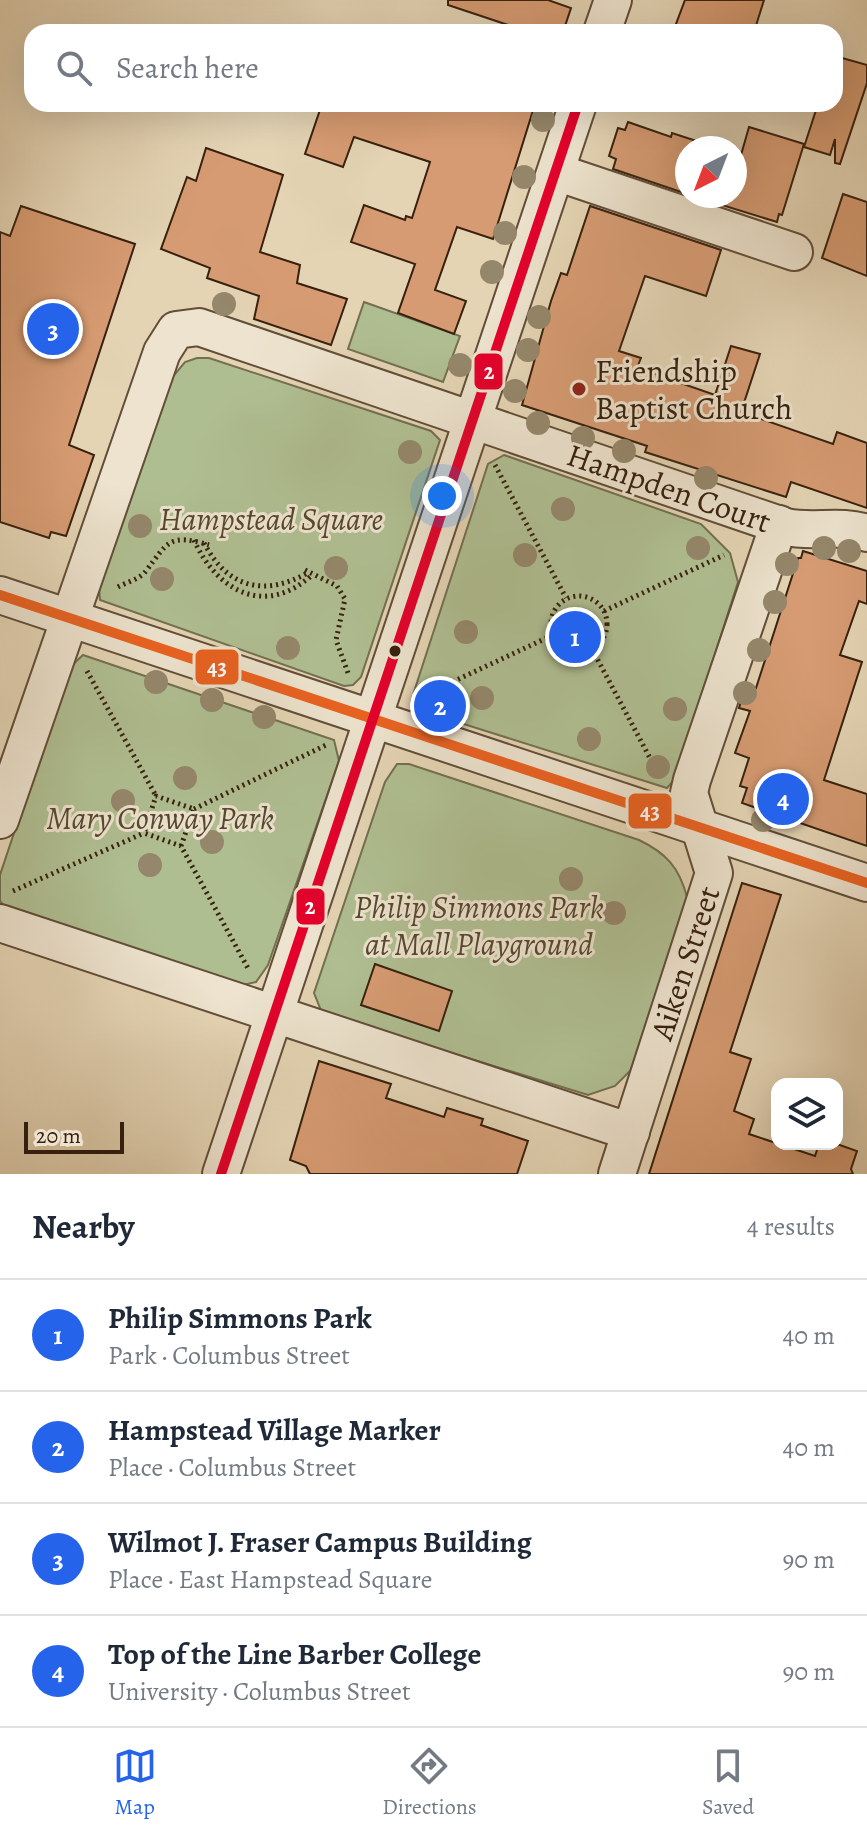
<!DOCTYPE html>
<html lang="en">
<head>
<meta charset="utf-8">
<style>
  body { margin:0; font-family:Alegreya,serif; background:#f2f2f3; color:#1f2937 }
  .controls { position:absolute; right:24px; bottom:24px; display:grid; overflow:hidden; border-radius:16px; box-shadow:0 8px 32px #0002 }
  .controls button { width:72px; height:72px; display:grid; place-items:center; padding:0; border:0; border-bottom:2px solid #e0e1e3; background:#fff; color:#1f2937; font:40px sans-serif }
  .compass { position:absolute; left:675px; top:136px; width:72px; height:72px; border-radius:50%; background:#fff; box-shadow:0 8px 32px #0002; rotate:222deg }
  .scale { position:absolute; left:24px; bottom:20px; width:100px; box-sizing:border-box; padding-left:8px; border:4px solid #37200f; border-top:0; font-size:22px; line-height:28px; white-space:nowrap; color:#37200f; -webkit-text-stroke:6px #ede3ce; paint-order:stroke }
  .you { position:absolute; left:442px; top:496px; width:28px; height:28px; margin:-20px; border:6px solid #fff; border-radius:50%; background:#1a73e8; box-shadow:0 0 0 12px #1a73e833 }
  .badge { display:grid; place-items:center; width:52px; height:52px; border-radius:50%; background:#2563eb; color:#fff; font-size:26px; font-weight:700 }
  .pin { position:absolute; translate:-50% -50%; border:4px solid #fff; box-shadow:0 2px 8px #0006 }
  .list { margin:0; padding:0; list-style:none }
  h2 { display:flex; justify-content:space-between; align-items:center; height:104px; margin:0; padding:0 32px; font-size:34px }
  h2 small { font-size:26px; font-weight:400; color:#747a83 }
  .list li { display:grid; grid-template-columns:52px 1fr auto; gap:24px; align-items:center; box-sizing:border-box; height:112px; padding:0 32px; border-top:2px solid #e0e1e3 }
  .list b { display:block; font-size:30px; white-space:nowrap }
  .list p { margin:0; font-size:26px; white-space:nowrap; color:#747a83 }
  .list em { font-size:26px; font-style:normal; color:#747a83 }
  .icon { flex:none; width:44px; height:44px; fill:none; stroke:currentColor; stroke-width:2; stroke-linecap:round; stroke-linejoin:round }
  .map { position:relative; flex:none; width:867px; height:1174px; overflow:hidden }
  .search { position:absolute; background:#fff; box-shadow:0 8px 32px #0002; left:24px; right:24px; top:24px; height:88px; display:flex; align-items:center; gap:20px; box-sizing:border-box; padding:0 28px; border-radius:24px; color:#747a83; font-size:30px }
  .sheet { height:552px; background:#fff }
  nav { display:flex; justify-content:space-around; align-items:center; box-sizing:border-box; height:112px; border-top:2px solid #e0e1e3; background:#fff; font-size:22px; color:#747a83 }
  nav a { display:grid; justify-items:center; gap:4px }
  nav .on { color:#2563eb }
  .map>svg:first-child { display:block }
</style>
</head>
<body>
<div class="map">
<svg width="867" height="1174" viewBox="0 0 867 1174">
  <rect width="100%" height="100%" fill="#e4d4b4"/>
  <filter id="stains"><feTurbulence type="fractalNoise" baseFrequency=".0025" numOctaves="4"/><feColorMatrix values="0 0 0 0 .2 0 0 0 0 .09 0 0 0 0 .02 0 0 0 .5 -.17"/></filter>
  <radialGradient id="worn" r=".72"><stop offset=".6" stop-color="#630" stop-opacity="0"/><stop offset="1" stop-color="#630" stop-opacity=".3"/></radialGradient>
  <g fill="#afbe91" stroke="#736f50" stroke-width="2">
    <polygon points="364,302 460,336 443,382 348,349"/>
    <polygon points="197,358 209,358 431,431 440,440 361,677 353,685 344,686 100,600 99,588 170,380 185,362"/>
    <polygon points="504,455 701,524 730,553 738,582 675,779 667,788 419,710 411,701 488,464"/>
    <polygon points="83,655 334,740 339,761 268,965 256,982 243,985 5,907 0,901 0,875 69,668"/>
    <path d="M 397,764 L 409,764 L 639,840 C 666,853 679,867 687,897 L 631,1070 L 615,1086 L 588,1095 L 322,1013 L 314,993 L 385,782 Z"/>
  </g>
  <g fill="#d69b72" stroke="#37200f" stroke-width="2">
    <polygon points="448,0 548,0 571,8 563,32 529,32 448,5"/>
    <polygon points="685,0 764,0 754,32 673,32"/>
    <polygon points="835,56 867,65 867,83 840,164 835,163 835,139 830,155 804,147 818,104 835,104"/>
    <polygon points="322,104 535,104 493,239 457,227 435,290 466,301 454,334 398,313 415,264 351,242 364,205 405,220 406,216 412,218 430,162 354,137 343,167 305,154"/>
    <polygon points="628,122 671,137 672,133 718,148 687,148 687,194 613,169 616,159 609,156 618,128 625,130"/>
    <polygon points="749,127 804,144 782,215 779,214 777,222 693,196 735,196 735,153 741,155"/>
    <polygon points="206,148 283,175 260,252 300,265 297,283 347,299 331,345 254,319 259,296 207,278 210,268 161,249 187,177 196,181"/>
    <polygon points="843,194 867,202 867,276 822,258"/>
    <polygon points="21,206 135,244 69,445 94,455 66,536 51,532 49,538 0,522 0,232 10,236"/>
    <polygon points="590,206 721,250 706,296 645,276 619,351 641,358 637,368 715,395 731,346 760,354 741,412 833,444 837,432 867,443 867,508 791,482 786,497 645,452 647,446 522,405 551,301 561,273 567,275"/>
    <polygon points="803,551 867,571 867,604 859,601 840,655 862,662 824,780 867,794 867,846 742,803 747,788 740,786 749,758 735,753 750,711 739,708 746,685 756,688 798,558 801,558"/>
    <polygon points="742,883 781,895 730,1052 751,1059 734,1111 754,1119 749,1134 815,1156 819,1144 837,1144 857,1151 851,1169 853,1174 649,1174"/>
    <polygon points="375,964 452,991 439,1031 361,1005"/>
    <polygon points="319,1061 391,1084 386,1098 444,1117 447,1108 483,1119 481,1125 528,1141 517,1174 310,1174 306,1166 290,1160"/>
  </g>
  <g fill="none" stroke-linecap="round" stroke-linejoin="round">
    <g stroke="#624d38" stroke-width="40">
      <g id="minor">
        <polyline points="602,32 613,0"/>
        <polyline points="556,172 794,252"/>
        <polyline points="0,595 867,883"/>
        <path d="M 0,820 L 162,352 L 176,330 L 199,327 L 786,527 C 813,533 840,524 867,533"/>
        <polyline points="0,923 631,1132"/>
        <polyline points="221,1174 578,104"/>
        <polyline points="617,1174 714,873 689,793 692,780 779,524"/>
      </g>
    </g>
    <g stroke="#37200f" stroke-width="5" stroke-dasharray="2 4" stroke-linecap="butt">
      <polyline points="495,465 566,598"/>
      <path d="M 194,540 C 217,592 266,617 312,575"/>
      <path d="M 204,543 C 228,589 266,597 309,572"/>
      <polyline points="305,570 337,586 345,599 336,640 348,673"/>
      <path d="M 118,587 C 127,582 140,579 146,571 C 168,542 169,533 209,545"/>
      <circle cx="579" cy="624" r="28"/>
      <polyline points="604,611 724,555"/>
      <polyline points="592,649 659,775"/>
      <polyline points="87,671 156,796"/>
      <polyline points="420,697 553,635"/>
      <polyline points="194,809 328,744"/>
      <polyline points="181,846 194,809 156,796 144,833 181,846 249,970"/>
      <polyline points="13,891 144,833"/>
    </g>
    <use href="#minor" stroke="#ede3ce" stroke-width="36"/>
    <g stroke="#ede3ce" stroke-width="16">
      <polyline id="bus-1" points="0,595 867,883"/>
    </g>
    <g stroke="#ede3ce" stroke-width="16">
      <polyline id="bus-2" points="221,1174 578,104"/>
    </g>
    <use href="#bus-1" stroke="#e96221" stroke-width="10"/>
    <use href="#bus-2" stroke="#e4002b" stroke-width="10"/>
  </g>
  <g fill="#95876b">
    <circle cx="543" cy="120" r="12"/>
    <circle cx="524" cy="177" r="12"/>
    <circle cx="505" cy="233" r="12"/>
    <circle cx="492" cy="272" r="12"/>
    <circle cx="224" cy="304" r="12"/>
    <circle cx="539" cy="317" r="12"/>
    <circle cx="528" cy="350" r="12"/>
    <circle cx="460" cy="365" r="12"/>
    <circle cx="515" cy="391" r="12"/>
    <circle cx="538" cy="423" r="12"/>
    <circle cx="583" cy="438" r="12"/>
    <circle cx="624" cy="451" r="12"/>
    <circle cx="410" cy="452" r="12"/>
    <circle cx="706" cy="478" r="12"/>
    <circle cx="563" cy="509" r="12"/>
    <circle cx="140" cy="526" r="12"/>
    <circle cx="698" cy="548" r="12"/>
    <circle cx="824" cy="548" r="12"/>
    <circle cx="849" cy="551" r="12"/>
    <circle cx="525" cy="555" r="12"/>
    <circle cx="787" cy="564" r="12"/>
    <circle cx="336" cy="568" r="12"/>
    <circle cx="162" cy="579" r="12"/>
    <circle cx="775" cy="602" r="12"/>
    <circle cx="565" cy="625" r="12"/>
    <circle cx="466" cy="632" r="12"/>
    <circle cx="288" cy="648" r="12"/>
    <circle cx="759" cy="650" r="12"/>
    <circle cx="156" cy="682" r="12"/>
    <circle cx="745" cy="693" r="12"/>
    <circle cx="482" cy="698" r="12"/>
    <circle cx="212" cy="700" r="12"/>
    <circle cx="675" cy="709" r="12"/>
    <circle cx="264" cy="717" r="12"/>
    <circle cx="589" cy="739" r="12"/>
    <circle cx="658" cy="767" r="12"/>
    <circle cx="185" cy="778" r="12"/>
    <circle cx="123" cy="801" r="12"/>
    <circle cx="763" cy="820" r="12"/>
    <circle cx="212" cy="842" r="12"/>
    <circle cx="150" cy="865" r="12"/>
    <circle cx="571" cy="879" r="12"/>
    <circle cx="614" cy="913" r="12"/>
  </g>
  <circle fill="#8f2418" stroke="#ede3ce" stroke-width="3" cx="579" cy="389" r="8"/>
  <circle fill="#37200f" stroke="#ede3ce" stroke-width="3" cx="395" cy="651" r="7"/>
  <g text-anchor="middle" stroke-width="6" stroke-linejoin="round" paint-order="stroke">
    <g font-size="32" fill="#37200f" stroke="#ede3ce" text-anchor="start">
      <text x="595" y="382">Friendship<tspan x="595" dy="37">Baptist Church</tspan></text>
    </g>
    <g font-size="32" fill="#37200f" stroke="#ede3ce">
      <text transform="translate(669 488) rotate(19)" y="11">Hampden Court</text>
      <text transform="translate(685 963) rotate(-72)" y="11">Aiken Street</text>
    </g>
    <g font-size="32" font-style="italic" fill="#554830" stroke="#ede3ce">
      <text x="271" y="530">Hampstead Square</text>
      <text x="160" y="829">Mary Conway Park</text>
      <text x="479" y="918">Philip Simmons Park<tspan x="479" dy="37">at Mall Playground</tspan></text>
    </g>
  </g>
  <g stroke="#ede3ce" stroke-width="3">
    <rect x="473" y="352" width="31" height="39" rx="8" fill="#e4002b"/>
    <rect x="194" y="648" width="46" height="38" rx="8" fill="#e96221"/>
    <rect x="627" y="792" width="46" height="38" rx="8" fill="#e96221"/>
    <rect x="295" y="887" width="31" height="39" rx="8" fill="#e4002b"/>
  </g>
  <g font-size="22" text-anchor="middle" font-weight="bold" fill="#fff">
    <text x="489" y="379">2</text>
    <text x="217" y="675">43</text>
    <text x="650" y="819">43</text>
    <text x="310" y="914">2</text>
  </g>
  <rect width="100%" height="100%" filter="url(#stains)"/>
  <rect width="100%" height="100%" fill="url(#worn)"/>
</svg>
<div class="controls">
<button><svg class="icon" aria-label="layers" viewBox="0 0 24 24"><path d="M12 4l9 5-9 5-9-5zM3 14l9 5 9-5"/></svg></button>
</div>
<svg class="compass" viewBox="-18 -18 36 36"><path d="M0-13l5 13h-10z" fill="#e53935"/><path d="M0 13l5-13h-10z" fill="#747a83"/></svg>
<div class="scale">20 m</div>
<div class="you"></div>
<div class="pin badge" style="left:575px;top:637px">1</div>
<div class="pin badge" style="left:440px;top:706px">2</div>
<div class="pin badge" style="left:53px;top:329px">3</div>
<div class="pin badge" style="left:783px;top:799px">4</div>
<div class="search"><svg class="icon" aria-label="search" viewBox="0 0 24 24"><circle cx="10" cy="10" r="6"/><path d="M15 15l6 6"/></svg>Search here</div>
</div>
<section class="sheet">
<h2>Nearby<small>4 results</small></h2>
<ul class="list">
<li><span class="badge">1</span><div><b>Philip Simmons Park</b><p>Park · Columbus Street</p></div><em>40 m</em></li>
<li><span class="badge">2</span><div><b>Hampstead Village Marker</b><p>Place · Columbus Street</p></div><em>40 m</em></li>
<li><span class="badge">3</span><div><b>Wilmot J. Fraser Campus Building</b><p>Place · East Hampstead Square</p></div><em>90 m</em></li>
<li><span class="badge">4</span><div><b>Top of the Line Barber College</b><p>University · Columbus Street</p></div><em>90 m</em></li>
</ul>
</section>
<nav>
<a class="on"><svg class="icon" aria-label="map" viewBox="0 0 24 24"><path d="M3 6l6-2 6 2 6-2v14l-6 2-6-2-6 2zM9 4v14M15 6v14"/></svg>Map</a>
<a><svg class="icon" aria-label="directions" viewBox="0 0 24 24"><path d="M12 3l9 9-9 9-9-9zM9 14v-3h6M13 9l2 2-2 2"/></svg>Directions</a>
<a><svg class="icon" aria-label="saved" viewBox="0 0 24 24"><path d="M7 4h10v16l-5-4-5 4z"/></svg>Saved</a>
</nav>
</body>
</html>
